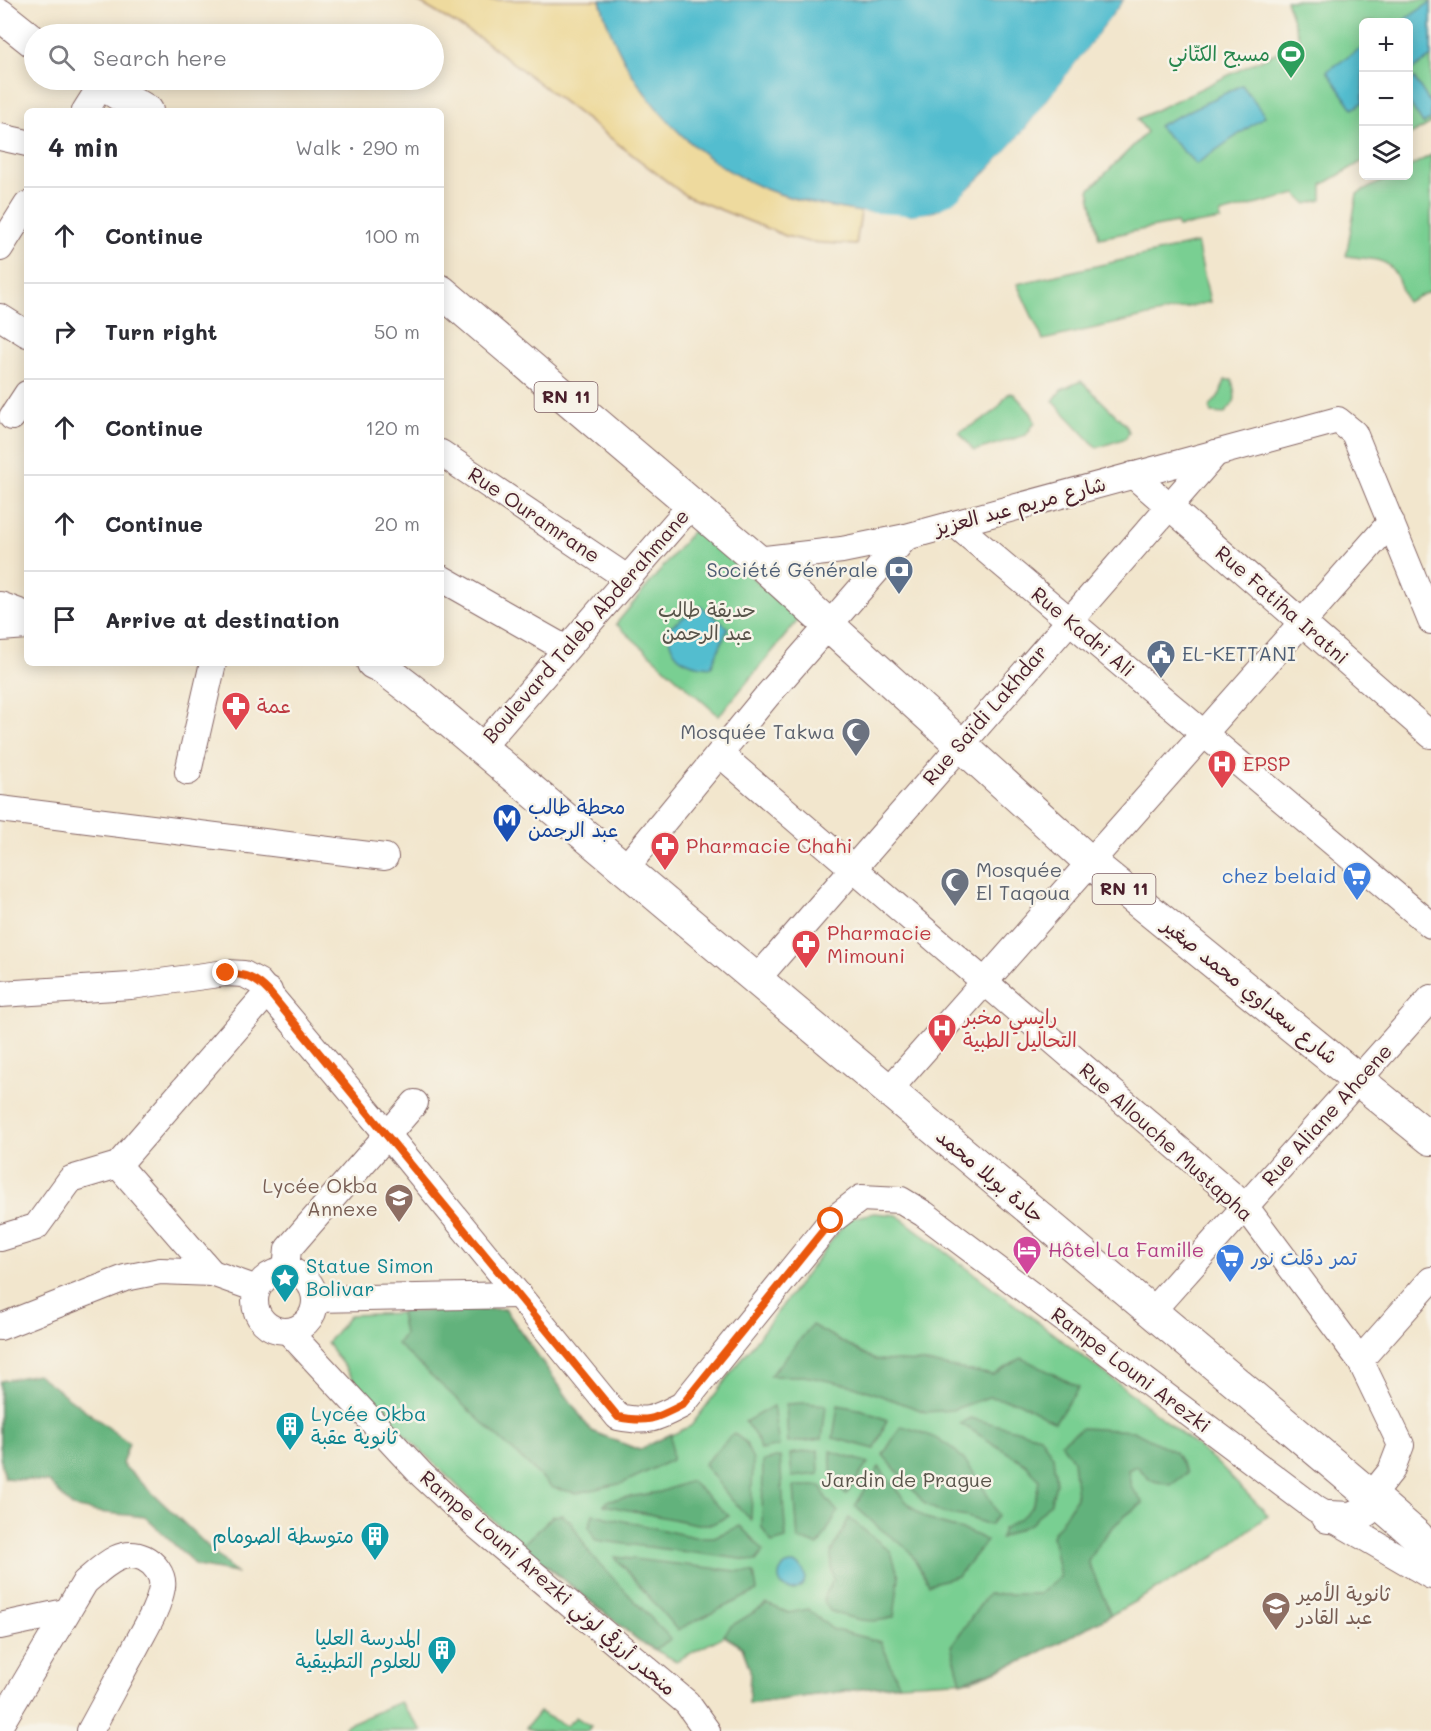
<!DOCTYPE html>
<html lang="en">
<head>
<meta charset="utf-8">
<style>
  body { margin:0; font-family:Mali,"Playpen Sans Arabic",sans-serif; background:#f2f2f3; color:#2b2b33 }
  .controls { position:absolute; right:18px; top:18px; display:grid; overflow:hidden; border-radius:9px; box-shadow:0 3px 15px #0003 }
  .controls button { width:54px; height:54px; display:grid; place-items:center; padding:0; border:0; border-bottom:2px solid #e1e1e2; background:#fff; color:#2b2b33; font:30px sans-serif }
  .stop { position:absolute; width:18px; height:18px; margin:-14px; border:4px solid #ea580c; border-radius:50%; background:#fff }
  .stop.end { background:#ea580c; border-color:#fff; box-shadow:0 2px 6px #0008 }
  .list { margin:0; padding:0; list-style:none }
  h2 { display:flex; justify-content:space-between; align-items:center; height:78px; margin:0; padding:0 24px; font-size:26px }
  h2 small { font-size:20px; font-weight:400; color:#7c7c81 }
  .list li { display:grid; grid-template-columns:39px 1fr auto; gap:18px; align-items:center; box-sizing:border-box; height:96px; padding:0 24px; border-top:2px solid #e1e1e2 }
  .list b { display:block; font-size:22px; white-space:nowrap }
  .list em { font-size:20px; font-style:normal; color:#7c7c81 }
  .icon { flex:none; width:33px; height:33px; fill:none; stroke:currentColor; stroke-width:2; stroke-linecap:round; stroke-linejoin:round }
  .map { position:relative; flex:none; width:1431px; height:1731px; overflow:hidden }
  .search { position:absolute; background:#fff; box-shadow:0 3px 15px #0003; left:24px; top:24px; width:420px; height:66px; display:flex; align-items:center; gap:15px; box-sizing:border-box; padding:0 21px; border-radius:33px; color:#7c7c81; font-size:22px }
  .panel { position:absolute; background:#fff; box-shadow:0 3px 15px #0003; left:24px; top:108px; width:420px; height:558px; border-radius:9px }
  .map>svg:first-child { display:block }
</style>
</head>
<body>
<div class="map">
<svg width="1431" height="1731" viewBox="0 0 1431 1731">
  <rect width="100%" height="100%" fill="#f7f3e8"/>
  <filter id="ink" filterUnits="userSpaceOnUse"><feTurbulence type="fractalNoise" baseFrequency=".0167" numOctaves="2"/><feDisplacementMap in="SourceGraphic" scale="12" xChannelSelector="R" yChannelSelector="G"/><feConvolveMatrix kernelMatrix="1 2 1 2 8 2 1 2 1" color-interpolation-filters="sRGB"/></filter>
  <filter id="wash" filterUnits="userSpaceOnUse"><feTurbulence type="fractalNoise" baseFrequency=".008" numOctaves="4" result="noise"/><feDisplacementMap in="SourceGraphic" scale="24" xChannelSelector="R" yChannelSelector="G"/><feGaussianBlur stdDeviation="1.35" result="paint"/><feColorMatrix in="noise" values="0 0 0 0 0 0 0 0 0 0 0 0 0 0 0 0 0 1.4 0 .05"/><feComposite in="paint" operator="in"/></filter>
  <g filter="url(#wash)">
    <rect width="100%" height="100%" fill="#f2e6cd"/>
    <g fill="#79cf92" stroke="#62775e" stroke-width="1.5">
      <polygon points="1286,0 1431,0 1431,123 1409,136 1408,22 1364,22 1363,161 1322,185 1322,200 1307,204 1296,194 1220,214 1221,220 1178,227 1176,223 1099,238 1089,190 1147,132 1137,119 1300,41"/>
      <path d="M 1431,155 L 1431,291 L 1406,302 C 1392,259 1391,261 1346,256 L 1357,194 L 1392,176 L 1408,176 L 1409,167 Z"/>
      <polygon points="1197,243 1210,302 1043,340 1017,284"/>
      <path d="M 1225,380 L 1232,380 C 1236,399 1238,400 1224,414 L 1212,413 L 1209,408 L 1220,394 Z"/>
      <polygon points="1081,381 1126,425 1129,432 1126,438 1097,448 1053,401 1061,390"/>
      <path d="M 1010,393 L 1014,394 L 1031,413 L 1035,422 L 1026,435 L 974,451 L 959,432 C 973,425 987,419 998,408 C 1003,403 1003,397 1010,393 Z"/>
      <polygon points="696,527 799,619 719,716 616,624"/>
      <polygon points="874,1213 897,1215 1114,1380 1214,1460 1268,1515 1214,1557 1111,1615 1025,1660 972,1680 899,1684 749,1704 750,1669 742,1647 724,1636 676,1661 642,1643 537,1559 486,1514 367,1398 327,1343 350,1315 505,1309 591,1431 639,1450 691,1426 848,1219"/>
      <polygon points="400,1702 422,1731 346,1731 344,1726"/>
      <polygon points="539,1712 566,1726 576,1717 591,1727 588,1731 535,1731 526,1728"/>
    </g>
    <g fill="#62b27c" stroke="#566854" stroke-width="1.5">
      <polygon points="505,1309 591,1431 639,1450 671,1434 672,1460 623,1483 577,1493 553,1488 397,1344 404,1334 400,1312"/>
      <polygon points="812,1325 875,1360 923,1362 993,1375 1022,1358 1079,1387 1055,1422 1018,1402 989,1397 952,1410 926,1412 854,1386 804,1376 770,1376"/>
      <polygon points="37,1374 129,1443 122,1464 236,1573 197,1566 145,1517 98,1512 72,1507 49,1482 5,1478 0,1456 0,1381"/>
      <polygon points="805,1403 826,1405 822,1439 788,1443 786,1404"/>
      <polygon points="838,1405 863,1410 887,1420 875,1449 833,1438"/>
      <polygon points="773,1406 779,1446 760,1450 757,1438 745,1422"/>
      <path d="M 970,1418 L 1040,1436 L 1053,1456 L 1056,1484 L 1051,1502 L 1032,1523 L 1000,1538 L 1003,1529 C 1027,1515 1036,1509 1039,1480 L 1026,1464 L 960,1423 Z"/>
      <path d="M 901,1426 C 919,1431 938,1437 953,1449 C 970,1463 988,1495 998,1515 L 990,1525 L 967,1517 L 942,1513 L 925,1504 L 883,1455 Z"/>
      <path d="M 1082,1428 L 1133,1431 L 1175,1452 L 1187,1473 L 1171,1485 L 1150,1480 L 1137,1466 L 1128,1470 L 1131,1487 L 1143,1503 C 1117,1520 1103,1535 1088,1561 L 1111,1615 L 1025,1660 L 961,1682 L 951,1646 L 988,1594 L 1039,1594 L 1060,1577 L 1052,1536 L 1077,1497 L 1073,1460 L 1061,1443 Z"/>
      <polygon points="734,1433 746,1443 753,1461 751,1520 730,1498 704,1464"/>
      <polygon points="818,1450 819,1474 792,1477 790,1454"/>
      <path d="M 831,1451 L 868,1463 L 846,1495 C 830,1478 830,1474 831,1451 Z"/>
      <polygon points="780,1457 786,1539 772,1543 762,1528 763,1461"/>
      <path d="M 879,1467 C 893,1485 908,1509 930,1520 C 949,1528 970,1529 986,1541 L 958,1576 L 929,1584 L 909,1550 L 878,1527 L 855,1506 Z"/>
      <polygon points="691,1481 729,1516 712,1524 697,1524 604,1505 609,1500 660,1492"/>
      <polygon points="794,1486 821,1486 826,1498 838,1512 818,1546 809,1542 798,1540"/>
      <polygon points="593,1514 694,1537 714,1537 740,1526 764,1551 756,1561 595,1540 589,1527"/>
      <polygon points="562,1515 571,1522 590,1554 671,1639 655,1649 642,1643 522,1545 553,1516"/>
      <path d="M 849,1518 L 891,1552 L 899,1577 L 894,1617 C 871,1625 852,1619 830,1611 L 823,1600 L 833,1580 L 831,1554 Z"/>
      <polygon points="615,1557 754,1573 757,1591 677,1630"/>
      <polygon points="767,1604 789,1613 808,1609 832,1629 881,1642 899,1684 749,1704 750,1669 742,1647 724,1635 731,1626"/>
    </g>
    <path fill="#eeda9e" stroke="#9c7c64" stroke-width="1.5" d="M 415,0 L 600,0 C 623,82 682,151 759,186 C 791,201 827,206 861,212 L 856,245 L 809,242 L 786,236 L 686,196 L 483,40 Z"/>
    <g fill="#52bdcf" stroke="#4e6e7d" stroke-width="1.5">
      <path d="M 600,0 L 1124,0 C 1098,34 1073,68 1047,101 C 1025,131 1002,158 975,183 C 968,189 962,197 955,202 C 925,222 882,216 849,210 C 819,205 789,199 761,187 C 683,154 622,81 600,0 Z"/>
      <polygon points="1431,2 1431,57 1409,72 1408,22 1401,22"/>
      <polygon points="1363,47 1363,102 1353,109 1327,71"/>
      <polygon points="1414,78 1431,104 1431,119 1423,124 1409,102 1409,82"/>
      <polygon points="1242,85 1265,116 1196,164 1158,126"/>
      <path d="M 701,606 L 728,628 L 711,667 C 684,665 669,657 668,628 Z"/>
      <circle cx="792" cy="1577" r="13"/>
    </g>
    <polygon fill="#f2e6cd" points="1124,0 1127,0 1025,135 988,176 957,204 936,215 911,218 861,215 861,212 911,215 935,212 955,201 985,174 1022,133"/>
  </g>
  <g filter="url(#ink)">
    <g fill="none" stroke-linecap="round" stroke-linejoin="round">
      <g stroke="#856564" stroke-width="28">
        <g id="minor">
          <polyline points="85,111 102,84"/>
          <polyline points="0,137 27,143"/>
          <polyline points="0,248 27,205"/>
          <polyline points="0,317 27,334"/>
          <polyline points="12,417 27,394"/>
          <polyline points="441,453 627,578"/>
          <polyline points="1133,475 1431,735"/>
          <polyline points="955,524 1431,925"/>
          <polyline points="757,560 842,550 906,537 1338,420 1354,433 1431,621"/>
          <polyline points="441,578 566,649"/>
          <polyline points="0,605 27,615"/>
          <polyline points="481,748 692,504"/>
          <polyline points="720,754 1245,1206 1360,1360 1401,1445 1391,1471 1371,1496"/>
          <polyline points="188,772 213,663"/>
          <polyline points="0,809 385,857"/>
          <polyline points="622,867 632,860 766,697 906,537"/>
          <polyline points="756,980 1216,453"/>
          <path d="M 0,994 L 131,986 L 226,973 L 244,974 L 259,982 L 387,1134 L 618,1417 C 648,1423 655,1419 682,1405 L 831,1221 L 861,1198 L 901,1200 L 924,1214 L 1316,1509 L 1431,1576"/>
          <polyline points="888,1091 1391,522"/>
          <polyline points="118,1165 212,1273"/>
          <polyline points="0,1238 36,1227 71,1179 118,1165 269,991"/>
          <polyline points="286,1270 288,1249 415,1103"/>
          <circle cx="285" cy="1301" r="30"/>
          <polyline points="316,1299 519,1295"/>
          <polyline points="1151,1312 1431,998"/>
          <polyline points="0,1327 125,1278 160,1271 212,1273 257,1289"/>
          <polyline points="288,1331 422,1475 476,1525 687,1703 707,1731"/>
          <polyline points="1360,1360 1431,1280"/>
          <polyline points="0,1626 65,1612"/>
          <path d="M 0,1725 L 85,1582 C 102,1568 121,1547 144,1558 C 154,1563 164,1575 162,1587 C 158,1610 144,1630 134,1650 C 119,1677 105,1704 90,1731"/>
        </g>
      </g>
      <g stroke="#856564" stroke-width="34">
        <g id="major">
          <polyline points="0,15 34,42"/>
          <polyline points="95,80 147,111"/>
          <polyline points="441,291 757,560 1090,862 1431,1139"/>
          <polyline points="0,625 27,623"/>
          <polyline points="373,663 383,668 417,694 1371,1496 1417,1536 1431,1554"/>
          <polyline points="1328,1517 1352,1518 1365,1511 1371,1496"/>
        </g>
      </g>
      <use href="#minor" stroke="#fff" stroke-width="26"/>
      <use href="#major" stroke="#fff" stroke-width="32"/>
    </g>
  </g>
  <g fill="none" stroke-linecap="round" stroke-linejoin="round" filter="url(#ink)">
    <path stroke="#ea580c" stroke-width="8" d="M 226,973 C 245,974 256,978 269,992 L 618,1417 C 648,1423 655,1419 682,1405 L 831,1221"/>
  </g>
  <defs>
    <g id="stadium-pin" transform="scale(1.5)"><path d="M0 17L-7.5 6A9.5 9.5 0 1 1 7.5 6Z" fill="#2e9e5b" stroke="#f7f3e8"/><path d="M0-5a6.5 5 0 1 0 0 10a6.5 5 0 1 0 0-10ZM-3.5-1.8h7v3.6h-7Z" fill="#fff"/></g>
    <g id="bank-pin" transform="scale(1.5)"><path d="M0 17L-7.5 6A9.5 9.5 0 1 1 7.5 6Z" fill="#5c6f8a" stroke="#f7f3e8"/><path d="M-6-4H6V4H-6ZM0-2.3a2.3 2.3 0 1 0 0 4.6a2.3 2.3 0 1 0 0-4.6Z" fill="#fff"/></g>
    <g id="civic-pin" transform="scale(1.5)"><path d="M0 17L-7.5 6A9.5 9.5 0 1 1 7.5 6Z" fill="#5c6f8a" stroke="#f7f3e8"/><path d="M-.6-6.5H3V-4.5H.6V-3L4-1V1h2V6H-6V1h2V-1L-.6-3ZM-1.2 2.5V6h2.4V2.5Z" fill="#fff"/></g>
    <g id="pharmacy-pin" transform="scale(1.5)"><path d="M0 17L-7.5 6A9.5 9.5 0 1 1 7.5 6Z" fill="#e0444e" stroke="#f7f3e8"/><path d="M-2-6h4v4h4v4h-4v4h-4v-4h-4v-4h4Z" fill="#fff"/></g>
    <g id="mosque-pin" transform="scale(1.5)"><path d="M0 17L-7.5 6A9.5 9.5 0 1 1 7.5 6Z" fill="#6b7280" stroke="#f7f3e8"/><path d="M3.5-4.9A6 6 0 1 0 3.5 4.9A5 5 0 1 1 3.5-4.9Z" fill="#fff"/></g>
    <g id="hospital-pin" transform="scale(1.5)"><path d="M0 17L-7.5 6A9.5 9.5 0 1 1 7.5 6Z" fill="#e0444e" stroke="#f7f3e8"/><path d="M-5-5h3v3.5h4V-5h3V5h-3V1.5h-4V5h-3Z" fill="#fff"/></g>
    <g id="metro-pin" transform="scale(1.5)"><path d="M0 17L-7.5 6A9.5 9.5 0 1 1 7.5 6Z" fill="#1a4fb4" stroke="#f7f3e8"/><path d="M-5.5 5V-5H-3L0 0L3-5H5.5V5H3V-.5L0 4L-3-.5V5Z" fill="#fff"/></g>
    <g id="supermarket-pin" transform="scale(1.5)"><path d="M0 17L-7.5 6A9.5 9.5 0 1 1 7.5 6Z" fill="#3f7fe0" stroke="#f7f3e8"/><path d="M-6-5.5h2.5l.6 2H6L4.5 2H-2.5L-4.4-4H-6ZM-1.5 3.2a1.3 1.3 0 1 0 .1 0ZM3 3.2a1.3 1.3 0 1 0 .1 0Z" fill="#fff"/></g>
    <g id="school-pin" transform="scale(1.5)"><path d="M0 17L-7.5 6A9.5 9.5 0 1 1 7.5 6Z" fill="#8d6e63" stroke="#f7f3e8"/><path d="M0-5L7-2L0 1L-7-2ZM-4 1L0 2.5L4 1V4Q0 6-4 4Z" fill="#fff"/></g>
    <g id="hotel-pin" transform="scale(1.5)"><path d="M0 17L-7.5 6A9.5 9.5 0 1 1 7.5 6Z" fill="#d1479c" stroke="#f7f3e8"/><path d="M-6-4.5h1.5V1H6V5H4.5V3h-9V5H-6ZM-4 0a1.8 1.8 0 1 1 3.6 0ZM.5 0V-2.5h3Q6-2.5 6 0Z" fill="#fff"/></g>
    <g id="sight-pin" transform="scale(1.5)"><path d="M0 17L-7.5 6A9.5 9.5 0 1 1 7.5 6Z" fill="#0f9aa8" stroke="#f7f3e8"/><path d="M0-6L1.8-2.2L6-1.7L2.9 1.2L3.7 5.4L0 3.3L-3.7 5.4L-2.9 1.2L-6-1.7L-1.8-2.2Z" fill="#fff"/></g>
    <g id="building-pin" transform="scale(1.5)"><path d="M0 17L-7.5 6A9.5 9.5 0 1 1 7.5 6Z" fill="#0f9aa8" stroke="#f7f3e8"/><path d="M-4-6H4V6H1V3H-1V6H-4ZM-2.5-4.3h1.7v1.8h-1.7ZM.8-4.3h1.7v1.8H.8ZM-2.5-1h1.7V.8h-1.7ZM.8-1h1.7V.8H.8Z" fill="#fff"/></g>
  </defs>
  <g fill-rule="evenodd">
    <use href="#stadium-pin" x="1291" y="54"/>
    <use href="#bank-pin" x="899" y="570"/>
    <use href="#civic-pin" x="1161" y="654"/>
    <use href="#pharmacy-pin" x="236" y="706"/>
    <use href="#mosque-pin" x="856" y="732"/>
    <use href="#hospital-pin" x="1222" y="764"/>
    <use href="#metro-pin" x="507" y="818"/>
    <use href="#pharmacy-pin" x="665" y="846"/>
    <use href="#supermarket-pin" x="1357" y="876"/>
    <use href="#mosque-pin" x="955" y="882"/>
    <use href="#pharmacy-pin" x="806" y="944"/>
    <use href="#hospital-pin" x="942" y="1028"/>
    <use href="#school-pin" x="399" y="1198"/>
    <use href="#hotel-pin" x="1027" y="1250"/>
    <use href="#supermarket-pin" x="1230" y="1258"/>
    <use href="#sight-pin" x="285" y="1278"/>
    <use href="#building-pin" x="290" y="1426"/>
    <use href="#building-pin" x="375" y="1536"/>
    <use href="#school-pin" x="1276" y="1606"/>
    <use href="#building-pin" x="442" y="1650"/>
  </g>
  <g text-anchor="middle" stroke-width="5" stroke-linejoin="round" paint-order="stroke">
    <g fill="#f7f3e8" stroke="#7e5f64" stroke-width="1.5">
      <rect x="534.5" y="382" width="63" height="30" rx="4.5"/>
      <rect x="1092.5" y="874" width="63" height="30" rx="4.5"/>
    </g>
    <g font-size="18" font-weight="bold" fill="#4a1f2b">
      <text x="566" y="403">RN 11</text>
      <text x="1124" y="895">RN 11</text>
    </g>
    <g font-size="20" fill="#27864d" stroke="#f7f3e8" text-anchor="end">
      <text x="1270" y="61">مسبح الكتّاني</text>
    </g>
    <g font-size="20" fill="#4a1f2b" stroke="#f7f3e8">
      <text transform="translate(1020 506) rotate(-15)" y="7">شارع مريم عبد العزيز</text>
      <text transform="translate(534 515) rotate(34)" y="7">Rue Ouramrane</text>
      <text transform="translate(1282 605) rotate(41)" y="7">Rue Fatiha Iratni</text>
      <text transform="translate(586 626) rotate(-49)" y="7">Boulevard Taleb Abderahmane</text>
      <text transform="translate(1083 632) rotate(40)" y="7">Rue Kadri Ali</text>
      <text transform="translate(985 715) rotate(-49)" y="7">Rue Saïdi Lakhdar</text>
      <text transform="translate(1250 991) rotate(39)" y="7">شارع سعداوي محمد صغير</text>
      <text transform="translate(1327 1115) rotate(-48)" y="7">Rue Aliane Ahcene</text>
      <text transform="translate(1166 1142) rotate(42)" y="7">Rue Allouche Mustapha</text>
      <text transform="translate(990 1176) rotate(40)" y="7">جادة بوبلا محمد</text>
      <text transform="translate(1131 1370) rotate(37)" y="7">Rampe Louni Arezki</text>
      <text transform="translate(548 1583) rotate(41)" y="7">Rampe Louni Arezki منحدر أرزقي لوني</text>
    </g>
    <g font-size="20" fill="#4e5e75" stroke="#f7f3e8" text-anchor="end">
      <text x="878" y="577">Société Générale</text>
      <text x="1182" y="661" text-anchor="start">EL-KETTANI</text>
    </g>
    <g font-size="20" fill="#58544a" stroke="#f7f3e8">
      <text x="707" y="617">حديقة طالب<tspan x="707" dy="23">عبد الرحمن</tspan></text>
      <text x="907" y="1487">Jardin de Prague</text>
    </g>
    <g font-size="20" fill="#be3a42" stroke="#f7f3e8" text-anchor="start">
      <text x="257" y="713">عمة</text>
      <text x="1243" y="771">EPSP</text>
      <text x="686" y="853">Pharmacie Chahi</text>
      <text x="827" y="940">Pharmacie<tspan x="827" dy="23">Mimouni</tspan></text>
      <text x="963" y="1024">رايسي مخبر<tspan x="963" dy="23">التحاليل الطبية</tspan></text>
    </g>
    <g font-size="20" fill="#5b616d" stroke="#f7f3e8" text-anchor="end">
      <text x="835" y="739">Mosquée Takwa</text>
      <text x="976" y="877" text-anchor="start">Mosquée<tspan x="976" dy="23">El Taqoua</tspan></text>
    </g>
    <g font-size="20" fill="#164399" stroke="#f7f3e8" text-anchor="start">
      <text x="528" y="814">محطة طالب<tspan x="528" dy="23">عبد الرحمن</tspan></text>
    </g>
    <g font-size="20" fill="#366cbe" stroke="#f7f3e8" text-anchor="end">
      <text x="1336" y="883">chez belaid</text>
      <text x="1251" y="1265" text-anchor="start">تمر دقلت نور</text>
    </g>
    <g font-size="20" fill="#785e54" stroke="#f7f3e8" text-anchor="end">
      <text x="378" y="1193">Lycée Okba<tspan x="378" dy="23">Annexe</tspan></text>
      <text x="1297" y="1601" text-anchor="start">ثانوية الأمير<tspan x="1297" dy="23">عبد القادر</tspan></text>
    </g>
    <g font-size="20" fill="#b23c85" stroke="#f7f3e8" text-anchor="start">
      <text x="1048" y="1257">Hôtel La Famille</text>
    </g>
    <g font-size="20" fill="#0d838f" stroke="#f7f3e8" text-anchor="start">
      <text x="306" y="1273">Statue Simon<tspan x="306" dy="23">Bolivar</tspan></text>
      <text x="311" y="1421">Lycée Okba<tspan x="311" dy="23">ثانوية عقبة</tspan></text>
      <text x="354" y="1543" text-anchor="end">متوسطة الصومام</text>
      <text x="421" y="1645" text-anchor="end">المدرسة العليا<tspan x="421" dy="23">للعلوم التطبيقية</tspan></text>
    </g>
  </g>
</svg>
<div class="controls">
<button>+</button>
<button>−</button>
<button><svg class="icon" aria-label="layers" viewBox="0 0 24 24"><path d="M12 4l9 5-9 5-9-5zM3 14l9 5 9-5"/></svg></button>
</div>
<div class="stop" style="left:831px;top:1221px"></div>
<div class="stop end" style="left:226px;top:973px"></div>
<div class="search"><svg class="icon" aria-label="search" viewBox="0 0 24 24"><circle cx="10" cy="10" r="6"/><path d="M15 15l6 6"/></svg>Search here</div>
<section class="panel">
<h2>4 min<small>Walk · 290 m</small></h2>
<ul class="list">
<li><svg class="icon" aria-label="ahead" viewBox="0 0 24 24"><path d="M12 20V5M6 11l6-6 6 6"/></svg><div><b>Continue</b></div><em>100 m</em></li>
<li><svg class="icon" aria-label="right" viewBox="0 0 24 24"><path d="M7 20v-9h11M14 6l5 5-5 5"/></svg><div><b>Turn right</b></div><em>50 m</em></li>
<li><svg class="icon" aria-label="ahead" viewBox="0 0 24 24"><path d="M12 20V5M6 11l6-6 6 6"/></svg><div><b>Continue</b></div><em>120 m</em></li>
<li><svg class="icon" aria-label="ahead" viewBox="0 0 24 24"><path d="M12 20V5M6 11l6-6 6 6"/></svg><div><b>Continue</b></div><em>20 m</em></li>
<li><svg class="icon" aria-label="arrive" viewBox="0 0 24 24"><path d="M6 21V4h12l-3 4 3 4H6"/></svg><div><b>Arrive at destination</b></div></li>
</ul>
</section>
</div>
</body>
</html>
